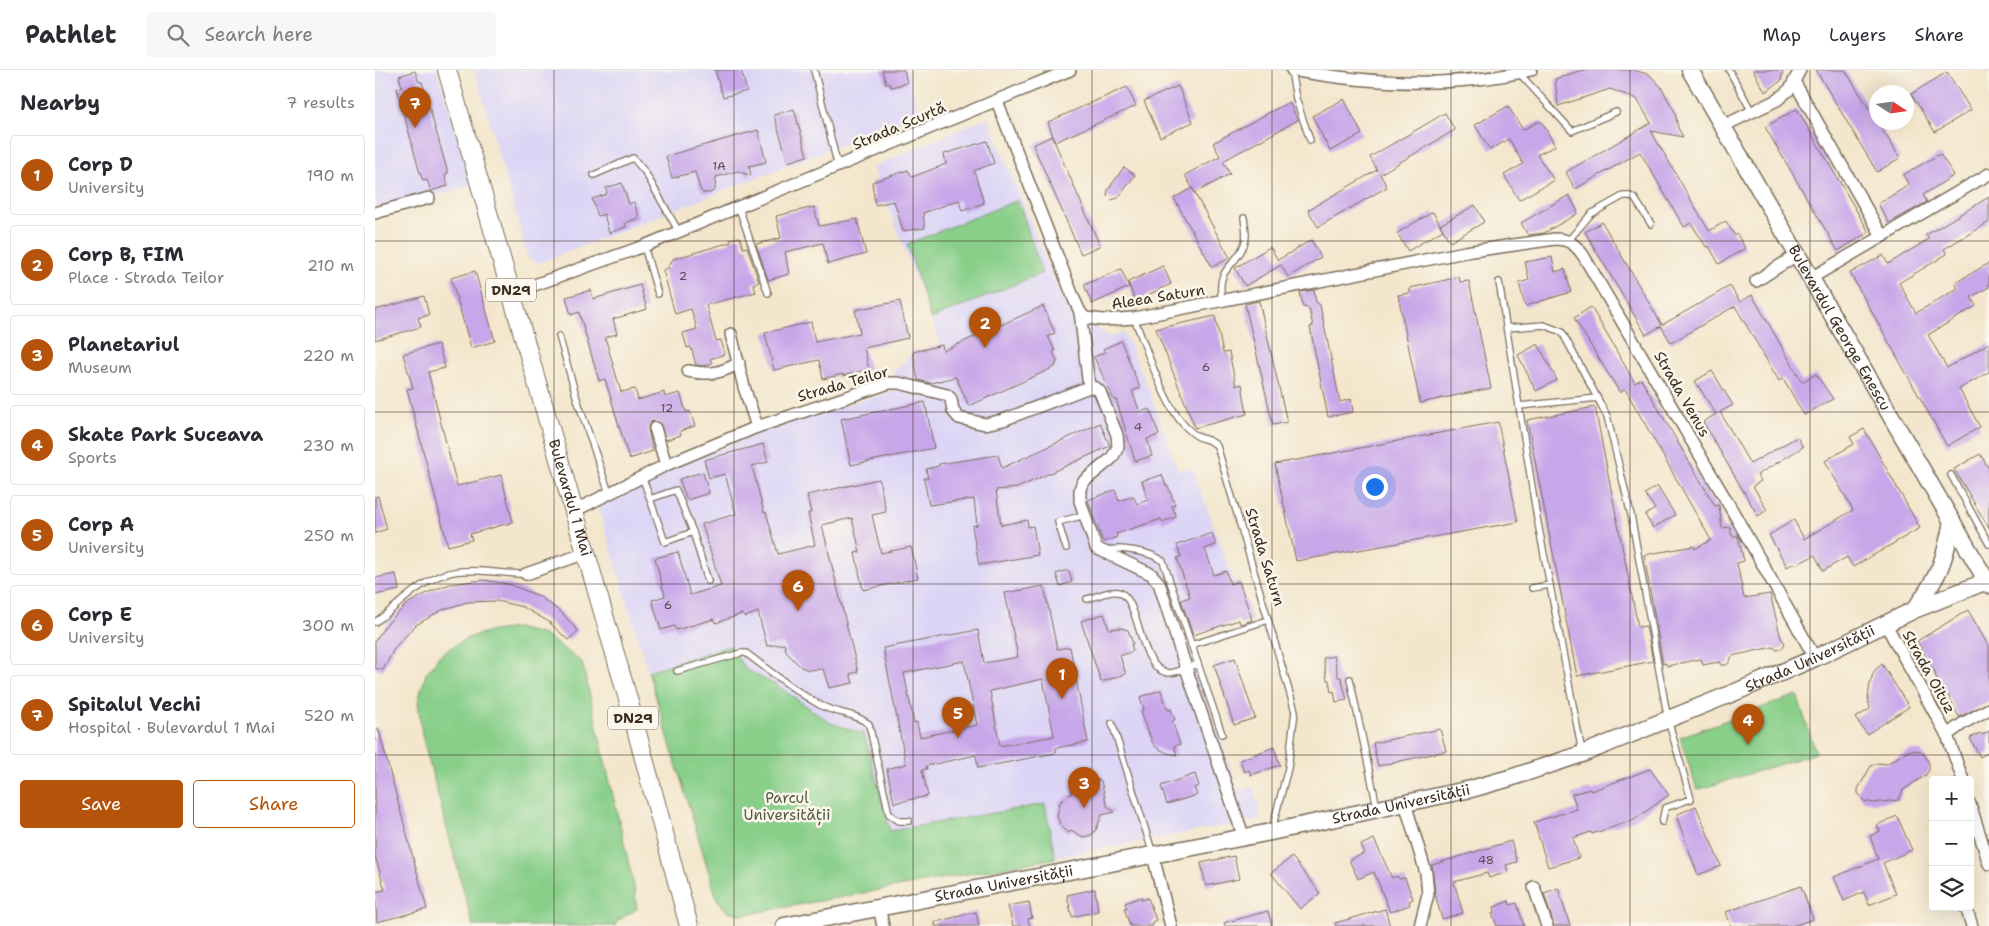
<!DOCTYPE html>
<html lang="en">
<head>
<meta charset="utf-8">
<style>
  body { margin:0; font-family:"Shantell Sans",sans-serif; background:#f7f7f7; color:#2b2b33 }
  .controls { position:absolute; right:15px; bottom:15px; display:grid; overflow:hidden; border-radius:5px; box-shadow:0 5px 20px #0002 }
  .controls button { width:45px; height:45px; display:grid; place-items:center; padding:0; border:0; border-bottom:1px solid #e1e1e2; background:#fff; color:#2b2b33; font:25px sans-serif }
  .compass { position:absolute; left:1494px; top:15px; width:45px; height:45px; border-radius:50%; background:#fff; box-shadow:0 5px 20px #0002; rotate:102deg }
  .you { position:absolute; left:999px; top:416px; width:18px; height:18px; margin:-12px; border:4px solid #fff; border-radius:50%; background:#1a73e8; box-shadow:0 0 0 8px #1a73e833 }
  .badge { display:grid; place-items:center; width:32px; height:32px; border-radius:50%; background:#b45309; color:#fff; font-size:16px; font-weight:700 }
  .pin { position:absolute; translate:-50% -41px; filter:drop-shadow(0 1px 2px #0008) }
  .pin::after { content:''; position:absolute; top:26px; width:18px; height:15px; background:inherit; clip-path:polygon(0 0,100% 0,50% 100%) }
  .list { margin:0; padding:0; list-style:none }
  h2 { display:flex; justify-content:space-between; align-items:center; height:65px; margin:0; padding:0 20px; font-size:21px }
  h2 small { font-size:16px; font-weight:400; color:#7c7c81 }
  .list li { display:grid; grid-template-columns:32px 1fr auto; gap:15px; align-items:center; box-sizing:border-box; height:80px; margin:0 10px 10px; padding:0 10px; border:1px solid #e1e1e2; border-radius:5px }
  .list b { display:block; font-size:19px; white-space:nowrap }
  .list p { margin:0; font-size:16px; white-space:nowrap; color:#7c7c81 }
  .list em { font-size:16px; font-style:normal; color:#7c7c81 }
  .actions { display:flex; gap:10px; padding:15px 20px }
  .actions a { flex:1; padding:11px 0; border:1px solid #b45309; border-radius:5px; text-align:center; font-size:18px; color:#b45309 }
  .actions .main { background:#b45309; color:#fff }
  .icon { flex:none; width:28px; height:28px; fill:none; stroke:currentColor; stroke-width:2; stroke-linecap:round; stroke-linejoin:round }
  .map { position:relative; flex:none; width:1614px; height:856px; overflow:hidden }
  header { display:flex; align-items:center; gap:30px; box-sizing:border-box; height:70px; padding:0 25px; background:#fff; border-bottom:1px solid #e1e1e2 }
  header strong { font-size:24px }
  nav { display:flex; gap:28px; margin-inline-start:auto; font-size:18px }
  .search { width:350px; height:45px; background:#f7f7f7; display:flex; align-items:center; gap:12px; box-sizing:border-box; padding:0 18px; border-radius:5px; color:#7c7c81; font-size:19px }
  main { display:flex }
  aside { flex:1; background:#fff }
  .map>svg:first-child { display:block }
</style>
</head>
<body>
<header>
<strong>Pathlet</strong>
<div class="search"><svg class="icon" aria-label="search" viewBox="0 0 24 24"><circle cx="10" cy="10" r="6"/><path d="M15 15l6 6"/></svg>Search here</div>
<nav><a>Map</a><a>Layers</a><a>Share</a></nav>
</header>
<main>
<aside>
<h2>Nearby<small>7 results</small></h2>
<ul class="list">
<li><span class="badge">1</span><div><b>Corp D</b><p>University</p></div><em>190 m</em></li>
<li><span class="badge">2</span><div><b>Corp B, FIM</b><p>Place · Strada Teilor</p></div><em>210 m</em></li>
<li><span class="badge">3</span><div><b>Planetariul</b><p>Museum</p></div><em>220 m</em></li>
<li><span class="badge">4</span><div><b>Skate Park Suceava</b><p>Sports</p></div><em>230 m</em></li>
<li><span class="badge">5</span><div><b>Corp A</b><p>University</p></div><em>250 m</em></li>
<li><span class="badge">6</span><div><b>Corp E</b><p>University</p></div><em>300 m</em></li>
<li><span class="badge">7</span><div><b>Spitalul Vechi</b><p>Hospital · Bulevardul 1 Mai</p></div><em>520 m</em></li>
</ul>
<div class="actions"><a class="main">Save</a><a>Share</a></div>
</aside>
<div class="map">
<svg width="1614" height="856" viewBox="0 0 1614 856">
  <rect width="100%" height="100%" fill="#fbf7ec"/>
  <filter id="ink" filterUnits="userSpaceOnUse"><feTurbulence type="fractalNoise" baseFrequency=".02" numOctaves="2"/><feDisplacementMap in="SourceGraphic" scale="10" xChannelSelector="R" yChannelSelector="G"/><feConvolveMatrix kernelMatrix="1 2 1 2 8 2 1 2 1" color-interpolation-filters="sRGB"/></filter>
  <filter id="wash" filterUnits="userSpaceOnUse"><feTurbulence type="fractalNoise" baseFrequency=".0096" numOctaves="4" result="noise"/><feDisplacementMap in="SourceGraphic" scale="20" xChannelSelector="R" yChannelSelector="G"/><feGaussianBlur stdDeviation="1.12" result="paint"/><feColorMatrix in="noise" values="0 0 0 0 0 0 0 0 0 0 0 0 0 0 0 0 0 1.4 0 .05"/><feComposite in="paint" operator="in"/></filter>
  <g filter="url(#wash)">
    <rect width="100%" height="100%" fill="#f3e6cc"/>
    <g fill="#dcd5f6">
      <polygon points="0,0 62,0 96,115 0,143"/>
      <polygon points="100,0 533,0 544,44 164,193 153,188"/>
      <polygon points="613,47 688,232 734,267 749,263 773,318 803,400 817,398 859,511 798,532 863,720 879,717 886,749 368,845 352,841 342,829 223,436 292,400 399,356 520,321 518,303 538,282 566,275 498,97"/>
    </g>
    <g fill="#89cf8a" stroke="#627c54">
      <polygon points="643,130 667,203 556,249 532,174"/>
      <polygon points="141,558 169,565 207,592 259,816 262,839 242,851 240,856 98,856 47,665 43,631 51,604 65,585 90,569 111,562"/>
      <polygon points="355,576 370,599 401,615 456,653 489,664 515,761 670,734 680,788 368,845 352,841 342,829 273,601"/>
      <polygon points="1422,625 1441,683 1322,720 1305,667"/>
    </g>
    <g id="blocks">
      <g fill="#c7a6e9" fill-rule="evenodd">
        <polygon points="340,0 366,0 372,21 348,27"/>
        <polygon points="507,0 529,0 532,13 516,17 515,14 511,14"/>
        <polygon points="1207,0 1259,0 1275,5 1286,17 1300,42 1303,58 1308,67 1276,61 1334,161 1351,151 1360,166 1362,164 1370,178 1344,194 1334,176 1332,178 1316,153 1309,157 1265,82 1200,119 1191,102 1276,53 1262,29 1235,19 1183,36 1180,9"/>
        <polygon points="1378,0 1408,0 1406,11 1390,22"/>
        <polygon points="1441,0 1470,0 1525,88 1502,102"/>
        <polygon points="40,1 44,12 47,12 73,103 70,105 73,116 56,121 52,110 48,111 44,100 22,18 27,17 24,6"/>
        <polygon points="1572,2 1596,40 1560,62 1536,24"/>
        <polygon points="803,16 818,52 785,67 769,31"/>
        <polygon points="752,17 761,36 680,72 673,52"/>
        <polygon points="969,29 987,64 955,81 937,46"/>
        <polygon points="914,32 923,50 848,91 855,104 820,123 810,105 845,86 838,73"/>
        <polygon points="1133,36 1148,60 1162,52 1167,52 1180,76 1162,85 1179,110 1144,130 1129,105 1148,94 1134,69 1115,80 1100,55"/>
        <polygon points="419,39 432,86 413,92 399,45"/>
        <polygon points="1422,39 1494,162 1463,181 1390,57"/>
        <polygon points="1070,43 1080,60 1005,104 1012,117 943,157 933,140 1002,100 995,87"/>
        <polygon points="383,60 391,92 374,96 376,106 363,101 341,107 340,120 335,123 328,123 325,119 320,102 297,108 291,86"/>
        <polygon points="677,66 725,176 706,184 658,75"/>
        <polygon points="612,71 619,93 599,101 609,133 587,141 584,130 548,143 550,158 528,161 519,131 500,135 497,112 533,100 537,107 571,94 569,84"/>
        <polygon points="1565,84 1579,105 1548,125 1552,132 1514,153 1503,134 1534,115 1528,105"/>
        <polygon points="749,97 760,105 743,128 736,130 732,126 733,120"/>
        <polygon points="247,113 254,134 259,132 264,148 250,153 251,157 234,163 229,144 223,146 217,129 232,124 231,118"/>
        <polygon points="817,118 855,188 837,197 799,128"/>
        <polygon points="1194,125 1202,140 1202,144 1169,163 1153,165 1146,153"/>
        <polygon points="1614,127 1614,152 1569,179 1572,184 1524,213 1541,243 1583,218 1580,213 1614,193 1614,217 1596,227 1601,236 1553,265 1572,298 1614,273 1614,302 1584,319 1605,357 1572,376 1475,203 1508,185 1513,194 1554,169 1551,165"/>
        <polygon points="1100,135 1109,152 1075,172 1065,155"/>
        <polygon points="439,137 444,156 482,149 491,184 453,194 448,173 410,182 414,204 393,210 381,174 406,168 401,146"/>
        <polygon points="1058,142 1068,160 1033,181 1022,163"/>
        <polygon points="1227,152 1287,255 1355,216 1365,232 1377,225 1427,312 1441,304 1458,329 1429,345 1408,308 1404,311 1360,236 1296,273 1286,256 1271,265 1210,162"/>
        <polygon points="365,167 368,178 372,177 384,212 378,214 381,222 331,235 341,271 346,270 350,284 335,289 337,293 328,296 321,295 316,277 312,278 308,263 322,259 316,239 300,244 288,200 293,198 298,189 356,172 355,169"/>
        <polygon points="936,170 946,187 913,207 906,195 870,216 860,198 895,177 903,190"/>
        <polygon points="1177,187 1180,202 1190,199 1196,222 1150,236 1144,213 1154,210 1150,192"/>
        <polygon points="788,196 796,214 760,231 753,212"/>
        <polygon points="746,199 754,217 717,234 709,215"/>
        <polygon points="100,201 120,271 96,278 76,208"/>
        <polygon points="1084,207 1085,212 1094,211 1116,318 1045,333 1023,225 1035,223 1035,218"/>
        <polygon points="265,215 272,239 238,249 242,264 230,267 246,322 260,319 263,330 289,322 290,327 305,323 311,342 315,341 320,356 305,361 306,365 291,370 285,353 277,351 273,356 273,360 278,381 254,389 230,309 224,311 204,242 196,245 191,227 216,220 218,229"/>
        <polygon points="939,220 941,232 945,235 965,332 976,329 978,342 953,347 935,257 938,256 934,238 928,237 925,222"/>
        <polygon points="49,226 54,245 43,248 46,257 0,270 0,240"/>
        <polygon points="525,231 533,268 489,278 494,299 468,306 468,304 448,309 444,290 399,300 390,263 436,252 440,272 485,263 480,240"/>
        <polygon points="884,231 912,352 898,355 870,234"/>
        <polygon points="668,236 680,263 673,266 680,281 678,282 682,291 680,297 594,336 581,307 556,313 543,310 538,282 567,275 568,281"/>
        <polygon points="1216,237 1260,313 1266,309 1340,436 1344,435 1347,458 1355,457 1357,466 1363,466 1369,491 1362,493 1369,528 1395,524 1406,568 1410,573 1407,579 1402,580 1398,577 1357,586 1354,593 1351,595 1346,595 1344,592 1328,595 1326,589 1292,596 1291,593 1288,594 1269,485 1319,476 1320,479 1336,470 1250,319 1245,323 1199,248"/>
        <polygon points="840,246 848,283 854,282 861,316 867,314 872,344 820,358 781,259"/>
        <polygon points="746,271 765,318 757,321 765,342 775,339 784,365 772,369 777,386 760,391 741,329 739,330 719,287 730,282 728,279"/>
        <polygon points="63,274 70,298 53,302 82,416 126,405 138,452 95,464 97,470 73,476 32,319 38,318 28,284"/>
        <polygon points="1163,274 1182,310 1161,321 1143,285"/>
        <polygon points="1337,301 1358,335 1345,342 1375,394 1422,367 1428,377 1382,405 1386,411 1378,416 1392,440 1383,446 1328,352 1341,344 1320,311"/>
        <polygon points="550,332 559,378 476,395 466,349"/>
        <polygon points="1220,337 1263,557 1271,556 1278,591 1202,606 1152,350"/>
        <polygon points="1123,352 1143,452 921,491 900,394"/>
        <polygon points="725,353 735,376 642,418 621,420 626,455 652,450 653,457 658,456 663,485 604,495 597,456 602,455 599,429 554,435 549,408 553,408 551,399 564,396 564,394 623,385 627,398"/>
        <polygon points="1489,359 1545,458 1478,497 1472,487 1448,501 1440,485 1421,495 1419,493 1412,497 1394,465 1419,450 1429,469 1478,440 1450,391 1479,374 1475,367"/>
        <polygon points="388,374 393,392 377,396 389,443 391,442 403,484 440,475 433,443 436,443 432,425 504,409 511,442 497,445 506,483 536,477 543,508 488,520 480,483 485,482 477,448 447,455 483,602 475,604 478,613 454,618 448,599 433,600 426,597 412,583 409,574 392,576 383,542 370,547 367,544 341,553 339,549 301,560 299,556 286,560 277,530 290,526 280,488 303,482 315,525 346,516 327,454 361,444 350,404 334,408 329,390"/>
        <polygon points="1605,384 1614,399 1614,458 1579,399"/>
        <polygon points="328,402 334,423 312,430 304,409"/>
        <polygon points="787,405 791,416 793,416 800,435 797,436 801,447 787,452 786,449 741,464 742,467 728,472 713,430 740,420 744,431 758,426 762,434 773,430 767,411"/>
        <polygon points="1282,416 1300,445 1278,458 1270,445 1280,439 1270,424"/>
        <polygon points="3,426 12,459 0,463 0,427"/>
        <polygon points="837,463 841,475 830,479 839,505 851,501 855,514 864,511 877,550 865,554 864,550 818,565 806,530 815,527 802,488 806,487 802,475"/>
        <polygon points="689,501 694,501 697,512 685,516 681,504"/>
        <polygon points="21,504 24,520 0,525 0,508"/>
        <polygon points="108,510 133,514 164,526 187,543 203,561 193,570 174,552 148,537 122,531 92,532 67,540 41,555 20,577 8,600 0,598 0,571 10,556 32,534 56,521 75,514"/>
        <path d="M 669,516 L 682,579 L 695,577 L 713,672 L 681,678 L 681,683 L 603,698 L 601,685 L 551,696 L 552,699 L 547,700 L 553,726 L 519,733 L 512,699 L 531,694 L 508,578 L 603,560 L 609,593 L 643,587 L 630,523 ZM 589,591 L 602,655 L 545,667 L 542,652 L 539,653 L 529,603 ZM 668,609 L 679,666 L 625,676 L 615,621 Z"/>
        <polygon points="1593,540 1614,577 1614,632 1584,647 1571,621 1568,621 1560,605 1561,604 1542,571"/>
        <polygon points="729,544 734,559 746,558 753,560 758,574 756,574 758,581 745,586 751,604 726,612 706,551"/>
        <polygon points="959,586 963,607 966,607 972,630 961,632 959,621 956,622 954,610 952,610 948,588"/>
        <polygon points="860,588 880,648 859,655 839,595"/>
        <polygon points="1507,594 1534,637 1492,664 1480,648 1495,639 1493,629 1495,613 1499,601"/>
        <polygon points="786,620 793,640 796,639 800,650 797,651 805,674 799,676 802,685 792,683 781,677 777,672 766,641 769,640 765,627"/>
        <polygon points="3,658 52,839 2,852 0,822 10,820 0,786 0,659"/>
        <polygon points="1065,659 1071,681 1003,696 998,673"/>
        <polygon points="1614,661 1614,682 1605,687 1595,668 1605,663 1607,665"/>
        <polygon points="899,677 905,695 876,705 874,700 869,702 865,690"/>
        <polygon points="1535,680 1546,681 1550,686 1554,693 1554,700 1551,705 1528,720 1524,730 1498,733 1489,731 1483,723 1483,719 1496,696 1503,693 1511,694"/>
        <polygon points="1275,699 1294,725 1259,750 1217,764 1216,762 1198,768 1204,788 1173,797 1159,752 1202,739 1197,724 1215,719 1216,721"/>
        <polygon points="820,704 824,716 819,718 822,725 792,734 786,716"/>
        <polygon points="718,707 726,711 732,736 740,742 727,745 721,760 716,765 708,767 696,760 694,763 686,757 682,746 685,732 697,723 697,718 715,714"/>
        <polygon points="1321,736 1346,796 1323,805 1301,745"/>
        <polygon points="1522,746 1537,780 1508,793 1521,824 1494,835 1489,822 1469,831 1459,807 1503,789 1495,766 1505,761 1502,755"/>
        <polygon points="999,769 1017,808 1022,806 1024,809 1030,808 1038,829 1034,831 1035,835 1015,842 999,802 983,809 974,790 990,783 986,775"/>
        <polygon points="1136,771 1142,792 1131,795 1133,802 1114,808 1112,803 1079,812 1088,843 1067,849 1060,824 1057,795"/>
        <polygon points="859,786 864,809 831,816 826,793"/>
        <polygon points="917,787 945,823 925,839 896,803"/>
        <polygon points="1426,816 1438,849 1417,856 1356,856 1351,842"/>
        <polygon points="1183,818 1195,856 1179,856 1169,823"/>
        <polygon points="720,819 723,841 697,847 692,825"/>
        <polygon points="766,827 767,830 773,828 781,850 777,852 778,856 755,856 749,838 752,838 750,833"/>
        <polygon points="1134,831 1135,835 1142,833 1149,856 1122,856 1117,843 1120,842 1119,837"/>
        <polygon points="654,832 657,848 653,849 655,856 638,856 633,836"/>
        <polygon points="1010,839 1015,856 961,856 960,853"/>
        <polygon points="893,841 897,856 850,856 849,853"/>
        <polygon points="601,842 604,856 560,856 560,852"/>
      </g>
    </g>
  </g>
  <g filter="url(#ink)">
    <use href="#blocks" fill-opacity="0" stroke="#7b6c5b" stroke-width="1"/>
    <g fill="none" stroke-linecap="round" stroke-linejoin="round">
      <g stroke="#7b6c5b" stroke-width="8">
        <g id="lane">
          <polyline points="439,0 463,97"/>
          <polyline points="916,0 921,29 935,70"/>
          <polyline points="1354,0 1377,42"/>
          <polyline points="1144,3 1197,61 1241,42"/>
          <polyline points="219,105 258,88 270,102 304,162"/>
          <polyline points="364,138 393,223"/>
          <polyline points="1193,171 1216,144 1248,126 1255,126 1260,129 1276,154"/>
          <polyline points="269,176 283,224"/>
          <polyline points="1124,212 1162,448 1207,682"/>
          <path d="M 847,231 C 841,196 858,201 869,175 C 873,167 870,157 869,148"/>
          <path d="M 759,248 C 771,277 789,335 810,356 C 813,359 818,364 822,366 C 829,370 836,369 842,376 L 920,641 L 913,698 L 897,759"/>
          <polyline points="1132,258 1169,255 1187,262 1232,346 1256,445 1293,650 1316,729 1290,738 1287,752"/>
          <polyline points="184,266 202,329 234,423"/>
          <polyline points="1144,336 1223,328"/>
          <polyline points="1576,405 1614,474"/>
          <polyline points="267,406 290,472 318,462"/>
          <polyline points="275,429 301,420 318,462 333,511"/>
          <polyline points="691,478 683,452 710,445"/>
          <polyline points="1157,518 1175,515"/>
          <path d="M 712,529 C 721,527 734,520 743,522 C 766,526 762,600 794,603 C 802,603 815,596 823,594 L 788,491 C 776,482 744,476 730,481"/>
          <path d="M 0,552 C 15,543 28,528 43,518 C 80,490 109,504 151,504"/>
          <polyline points="816,575 893,550"/>
          <polyline points="823,594 847,664"/>
          <path d="M 302,601 L 366,583 L 371,583 C 395,601 418,620 445,635 C 462,644 478,642 494,654 L 514,744 L 524,751 L 534,751"/>
          <polyline points="975,609 1002,737"/>
          <polyline points="737,653 778,784"/>
        </g>
      </g>
      <g stroke="#7b6c5b" stroke-width="14">
        <g id="street">
          <path d="M 917,0 C 994,14 1079,18 1156,0"/>
          <polyline points="1420,13 1507,166"/>
          <path d="M 622,31 L 699,229 L 705,242 L 710,248 L 729,250 L 759,248 L 1090,182 L 1180,169 C 1193,169 1200,174 1208,185 L 1361,447 L 1440,588"/>
          <polyline points="1348,56 1402,30 1415,19 1425,0"/>
          <polyline points="0,143 54,128"/>
          <polyline points="1436,208 1614,104"/>
          <polyline points="1381,211 1423,184"/>
          <polyline points="137,223 269,176 695,0"/>
          <polyline points="705,242 714,317"/>
          <polyline points="356,264 369,317 382,357"/>
          <path d="M 313,301 C 335,305 344,304 364,293"/>
          <polyline points="280,358 291,395"/>
          <polyline points="199,441 291,395 382,357 514,313 524,313 572,325 576,329 578,341 584,348 610,354 628,350 714,317 721,318 725,322 742,365 743,377 737,388 708,412 705,419 705,431 721,478 776,504 784,513 811,598 869,768"/>
          <polyline points="151,504 211,483"/>
          <polyline points="1510,553 1572,665 1588,710"/>
          <polyline points="1572,665 1587,654 1614,639"/>
          <polyline points="1030,733 1051,803 1053,824 1045,856"/>
          <polyline points="1595,734 1614,794"/>
          <polyline points="778,786 796,856"/>
          <polyline points="1159,817 1172,856"/>
          <polyline points="504,837 508,856"/>
          <polyline points="1591,837 1597,856"/>
        </g>
      </g>
      <g stroke="#7b6c5b" stroke-width="19">
        <g id="secondary">
          <path id="s1" d="M 1315,0 L 1614,515"/>
          <path d="M 1540,539 C 1564,506 1570,491 1577,451"/>
          <path id="s2" d="M 409,856 L 896,762 L 1096,719 L 1135,708 L 1207,684 L 1363,621 L 1440,588 L 1539,540 L 1612,511"/>
        </g>
      </g>
      <g stroke="#7b6c5b" stroke-width="20">
        <g id="primary">
          <path id="s3" d="M 72,0 L 253,629 L 314,856"/>
        </g>
      </g>
      <use href="#lane" stroke="#fff" stroke-width="5.5"/>
      <use href="#street" stroke="#fff" stroke-width="11"/>
      <use href="#secondary" stroke="#fff" stroke-width="16"/>
      <use href="#primary" stroke="#fff" stroke-width="18"/>
    </g>
  </g>
  <path fill="none" stroke="#3b2a1e" stroke-width="1" stroke-opacity="0.55" d="M 179,0 L 179,856M 359,0 L 359,856M 538,0 L 538,856M 717,0 L 717,856M 897,0 L 897,856M 1076,0 L 1076,856M 1255,0 L 1255,856M 1435,0 L 1435,856M 0,171 L 1614,171M 0,342 L 1614,342M 0,514 L 1614,514M 0,685 L 1614,685"/>
  <g text-anchor="middle" stroke-width="5" stroke-linejoin="round" paint-order="stroke">
    <g font-size="12" fill="#5e4951">
      <text x="344" y="100">1A</text>
      <text x="308" y="210">2</text>
      <text x="831" y="301">6</text>
      <text x="292" y="342">12</text>
      <text x="763" y="361">4</text>
      <text x="293" y="539">6</text>
      <text x="1111" y="794">48</text>
    </g>
    <g fill="#fbf7ec" stroke="#75685c" stroke-width="1">
      <rect x="111" y="208.5" width="50" height="23" rx="4"/>
      <rect x="233" y="636.5" width="50" height="23" rx="4"/>
    </g>
    <g font-size="14" font-weight="bold" fill="#3b2a1e">
      <text x="136" y="225">DN29</text>
      <text x="258" y="653">DN29</text>
    </g>
    <g font-size="15" fill="#3b2a1e" stroke="#fbf7ec">
      <text transform="translate(524 56) rotate(-23)" y="5">Strada Scurtă</text>
      <text transform="translate(783 227) rotate(-9)" y="5">Aleea Saturn</text>
      <text dy="5" stroke="none"><textPath href="#s1" startOffset="298">Bulevardul George Enescu</textPath></text>
      <text transform="translate(468 314) rotate(-16)" y="5">Strada Teilor</text>
      <text transform="translate(1307 324) rotate(60)" y="5">Strada Venus</text>
      <text dy="5" stroke="none"><textPath href="#s3" startOffset="445">Bulevardul 1 Mai</textPath></text>
      <text transform="translate(890 487) rotate(73)" y="5">Strada Saturn</text>
      <text dy="5" stroke="none"><textPath href="#s2" startOffset="1064">Strada Universității</textPath></text>
      <text transform="translate(1554 602) rotate(61)" y="5">Strada Oituz</text>
      <text dy="5" stroke="none"><textPath href="#s2" startOffset="629">Strada Universității</textPath></text>
      <text dy="5" stroke="none"><textPath href="#s2" startOffset="224">Strada Universității</textPath></text>
    </g>
    <g font-size="15" fill="#525c3e" stroke="#fbf7ec">
      <text x="412" y="733">Parcul<tspan x="412" dy="17">Universității</tspan></text>
    </g>
  </g>
</svg>
<div class="controls">
<button>+</button>
<button>−</button>
<button><svg class="icon" aria-label="layers" viewBox="0 0 24 24"><path d="M12 4l9 5-9 5-9-5zM3 14l9 5 9-5"/></svg></button>
</div>
<svg class="compass" viewBox="-18 -18 36 36"><path d="M0-13l5 13h-10z" fill="#e53935"/><path d="M0 13l5-13h-10z" fill="#7c7c81"/></svg>
<div class="you"></div>
<div class="pin badge" style="left:687px;top:629px">1</div>
<div class="pin badge" style="left:610px;top:278px">2</div>
<div class="pin badge" style="left:709px;top:738px">3</div>
<div class="pin badge" style="left:1373px;top:675px">4</div>
<div class="pin badge" style="left:583px;top:668px">5</div>
<div class="pin badge" style="left:423px;top:541px">6</div>
<div class="pin badge" style="left:40px;top:58px">7</div>
</div>
</main>
</body>
</html>
